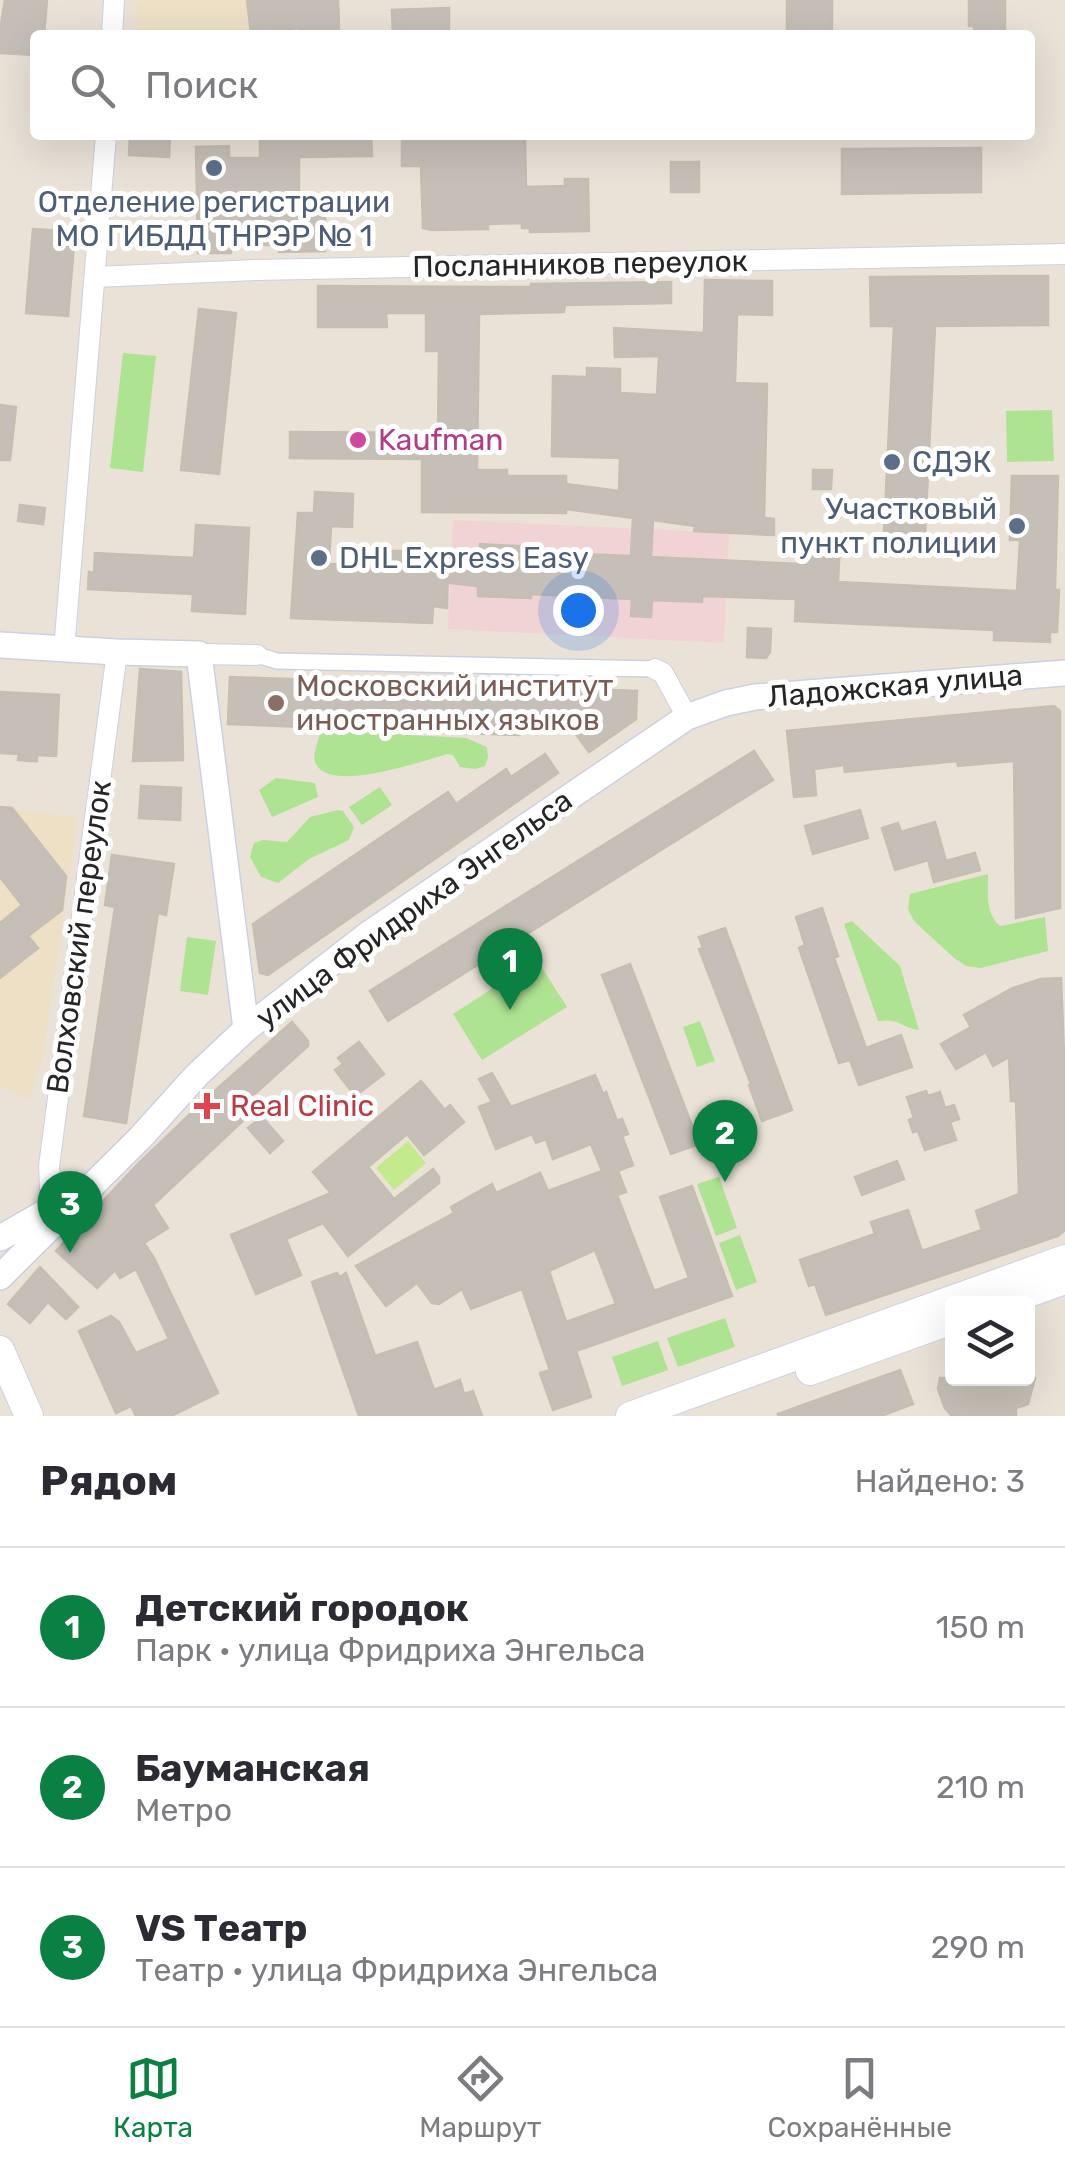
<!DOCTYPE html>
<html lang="ru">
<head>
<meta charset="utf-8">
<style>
  body { margin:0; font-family:Rubik,sans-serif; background:#f7f7f7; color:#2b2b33 }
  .controls { position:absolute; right:30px; bottom:30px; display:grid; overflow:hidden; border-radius:10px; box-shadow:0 10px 40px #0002 }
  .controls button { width:90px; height:90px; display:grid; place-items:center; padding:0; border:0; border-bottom:2px solid #e1e1e2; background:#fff; color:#2b2b33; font:50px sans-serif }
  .you { position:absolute; left:578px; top:610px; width:35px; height:35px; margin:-25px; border:8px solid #fff; border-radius:50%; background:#1a73e8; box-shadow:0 0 0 15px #1a73e833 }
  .badge { display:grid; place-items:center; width:65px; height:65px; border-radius:50%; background:#0b8043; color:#fff; font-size:32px; font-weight:700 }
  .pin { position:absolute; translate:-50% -82px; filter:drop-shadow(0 2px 5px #0008) }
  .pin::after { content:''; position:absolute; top:52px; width:35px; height:30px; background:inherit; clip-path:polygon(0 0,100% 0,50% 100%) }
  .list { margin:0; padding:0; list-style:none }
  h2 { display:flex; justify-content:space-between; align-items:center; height:130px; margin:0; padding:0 40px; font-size:42px }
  h2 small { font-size:32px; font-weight:400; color:#7c7c81 }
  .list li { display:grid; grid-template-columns:65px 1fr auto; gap:30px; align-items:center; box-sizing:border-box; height:160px; padding:0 40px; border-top:2px solid #e1e1e2 }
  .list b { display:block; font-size:38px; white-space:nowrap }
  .list p { margin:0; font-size:32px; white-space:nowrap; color:#7c7c81 }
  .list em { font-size:32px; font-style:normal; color:#7c7c81 }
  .icon { flex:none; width:55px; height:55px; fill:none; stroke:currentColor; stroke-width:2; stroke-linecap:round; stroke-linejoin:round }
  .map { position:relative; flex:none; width:1065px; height:1416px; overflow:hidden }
  .search { position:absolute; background:#fff; box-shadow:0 10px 40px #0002; left:30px; right:30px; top:30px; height:110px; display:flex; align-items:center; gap:25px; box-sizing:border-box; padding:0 35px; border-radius:10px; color:#7c7c81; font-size:38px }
  .sheet { height:610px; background:#fff }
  nav { display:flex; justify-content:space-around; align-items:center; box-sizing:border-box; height:140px; border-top:2px solid #e1e1e2; background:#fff; font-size:28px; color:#7c7c81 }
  nav a { display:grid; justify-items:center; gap:5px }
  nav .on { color:#0b8043 }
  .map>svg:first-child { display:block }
</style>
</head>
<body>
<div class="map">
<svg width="1065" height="1416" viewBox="0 0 1065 1416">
  <rect width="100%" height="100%" fill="#eae2d7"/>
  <g fill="#ede0c5">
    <polygon points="137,0 247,0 251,35 135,35"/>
    <polygon points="0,807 78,818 42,1059 29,1100 0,1085"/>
  </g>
  <polygon fill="#f2d3d5" points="453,520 729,533 724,643 448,629"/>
  <g fill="#ade391">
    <polygon points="123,353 156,356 143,472 110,468"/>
    <polygon points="1052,410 1054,461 1007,462 1006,411"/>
    <path d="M 334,731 L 466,738 L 487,747 L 488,757 L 485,766 L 475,769 L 460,767 L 453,755 L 448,754 C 424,760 331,794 316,764 C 311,754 319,742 320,732 Z"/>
    <polygon points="276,778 315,783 318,797 272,817 259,790"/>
    <polygon points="380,787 392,805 362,825 349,807"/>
    <polygon points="338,810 343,811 354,827 349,840 309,859 278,883 261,877 250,857 254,843 263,840 287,842 310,817"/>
    <path d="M 988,874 C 988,892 985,914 1000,926 L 1045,917 L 1048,951 L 981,968 L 966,966 L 954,958 L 914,921 L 908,909 L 910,894 Z"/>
    <path d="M 852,921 L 900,966 L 919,1030 C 900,1027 900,1018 878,1021 L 844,924 Z"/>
    <polygon points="187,937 216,941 208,995 180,991"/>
    <polygon points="537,960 567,1007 482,1060 453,1014"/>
    <polygon points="700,1021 715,1061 697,1067 683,1027"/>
    <polygon points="719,1177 737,1228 716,1236 697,1184"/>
    <polygon points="740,1235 757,1282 736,1290 719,1243"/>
    <polygon points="725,1318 735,1347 678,1367 667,1338"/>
    <polygon points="658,1341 668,1370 622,1386 612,1357"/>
  </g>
  <polygon fill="#c3eb8c" points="408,1141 426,1163 394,1190 376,1168"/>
  <g fill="#c5bfb7" stroke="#c5beb1" stroke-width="2.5" fill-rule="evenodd">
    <polygon points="5,0 47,0 44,35 35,35 35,55 0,53 0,30"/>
    <polygon points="247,0 338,0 339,29 299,30 299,28 251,33"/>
    <rect x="787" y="0" width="45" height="35"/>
    <polygon points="969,0 1005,0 1005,35 974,35 974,26 969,26"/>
    <polygon points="449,8 449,35 393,35 392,10"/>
    <polygon points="130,135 170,135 169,157 129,155"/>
    <polygon points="260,135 371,135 372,156 299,157 299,204 325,203 325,251 279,252 279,245 231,245 231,253 198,253 196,147 229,146 229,158 260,158"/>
    <polygon points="402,135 525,135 526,187 565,186 565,179 588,179 589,231 530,232 530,228 522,228 522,223 488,224 488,229 432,230 423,228 421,166 402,166"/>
    <polygon points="981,148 981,192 842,194 842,149"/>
    <rect x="671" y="162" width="28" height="30"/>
    <polygon points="33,229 75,232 68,316 26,313"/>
    <polygon points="1009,276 1048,276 1048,325 935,326 925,534 884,532 894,326 871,326 870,277"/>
    <polygon points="705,280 772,281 772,315 737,314 735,383 767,384 764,518 774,519 774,535 694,531 695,526 653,520 651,557 802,564 803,540 840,541 838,582 1017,591 1020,540 1010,540 1012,476 1058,476 1055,590 1059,590 1057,632 1050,632 1050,642 994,640 994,630 795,621 796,599 702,596 702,602 652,600 651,617 631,616 632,599 531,594 531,598 478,596 478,586 449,583 450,571 479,572 480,544 533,547 533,552 631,556 633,518 566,509 566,513 422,512 422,459 290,458 290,432 438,433 439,351 426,351 426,313 386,313 387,327 318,327 318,286 531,287 531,284 671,282 671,303 565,305 564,312 479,314 477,470 507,470 507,476 566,476 566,484 619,491 620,458 552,456 553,376 587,377 587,368 620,369 620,393 657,395 659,356 615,357 614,328 704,333"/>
    <polygon points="199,309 236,313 219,474 181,470"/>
    <polygon points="0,405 16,407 10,460 0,460"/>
    <polygon points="813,470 832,470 831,489 813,489"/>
    <polygon points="315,492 353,494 352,527 331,526 329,564 389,566 390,551 405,551 404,555 434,556 434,568 448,569 447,608 433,606 432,623 291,618 298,513 314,513"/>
    <polygon points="20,505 45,508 43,524 18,521"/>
    <polygon points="196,525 249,528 245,614 192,611 193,594 88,589 89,572 94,573 95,553 194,558"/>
    <polygon points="748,628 771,629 770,652 766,658 747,657"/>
    <polygon points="140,669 181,672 183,760 133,761"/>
    <polygon points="230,677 637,691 636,719 589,752 575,733 580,729 519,728 519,735 228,724"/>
    <polygon points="0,692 59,695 56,756 37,755 37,761 28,761 18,760 19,754 0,753"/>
    <polygon points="1054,706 1060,711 1060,908 1016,918 1014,761 958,766 957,761 845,772 844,765 814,769 816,795 794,797 787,731"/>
    <polygon points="754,751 773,780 388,1021 370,991"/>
    <polygon points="545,754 558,773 268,975 260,973 253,924 448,792 456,804 506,769 511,777"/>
    <polygon points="141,786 181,788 180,820 139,818"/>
    <polygon points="0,807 12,808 66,876 62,910 28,936 38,948 0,978 0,923 22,905 0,877"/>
    <polygon points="860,810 868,838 813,854 805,826"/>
    <polygon points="935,822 946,861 975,853 980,870 934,882 928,860 895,870 882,828 898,823 901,832"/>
    <polygon points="112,855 174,864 166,915 158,913 126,1123 84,1116 115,907 105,905"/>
    <polygon points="822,908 838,956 834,958 866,1048 901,1035 912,1067 859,1085 850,1060 839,1063 799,948 805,945 796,917"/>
    <polygon points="725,928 792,1110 762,1121 749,1085 751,1084 699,949 703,948 699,937"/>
    <polygon points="630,964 699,1144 671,1154 602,975"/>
    <polygon points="1061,978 1064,1054 1065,1230 1058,1236 826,1315 815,1284 809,1286 800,1260 875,1234 871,1222 908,1210 922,1251 982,1230 976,1211 1019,1194 1016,1101 1011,1101 1009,1057 993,1066 986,1052 956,1069 941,1044 971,1027 964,1015 1013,988 1041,979"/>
    <polygon points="292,1022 308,1041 308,1046 238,1109 246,1118 153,1205 168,1228 144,1243 154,1258 218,1393 171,1416 136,1416 131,1406 116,1413 79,1331 111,1316 119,1322 136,1353 169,1339 136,1269 120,1278 115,1270 97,1288 56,1251 138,1164 208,1097"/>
    <polygon points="359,1042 384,1074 355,1096 335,1070 343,1064 338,1058"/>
    <path d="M 492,1073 L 511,1107 L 595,1075 L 603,1094 L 606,1092 L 617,1121 L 622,1119 L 628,1134 L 622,1136 L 633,1165 L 618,1171 L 626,1192 L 617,1195 L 654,1291 L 689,1278 L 660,1197 L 692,1186 L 732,1296 L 576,1351 L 591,1397 L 553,1410 L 540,1373 L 550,1370 L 522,1289 L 471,1309 L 462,1289 L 439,1304 L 432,1303 L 417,1283 L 386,1306 L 356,1266 L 454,1213 L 451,1207 L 492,1184 L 496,1193 L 540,1173 L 548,1191 L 602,1171 L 591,1144 L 553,1159 L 546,1139 L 536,1143 L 532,1134 L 496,1149 L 479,1107 L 492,1102 L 479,1079 ZM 595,1250 L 616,1304 L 566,1322 L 549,1271 Z"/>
    <polygon points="421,1081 445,1110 450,1105 464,1122 424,1155 407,1134 368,1167 394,1199 433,1169 439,1177 439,1183 348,1256 323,1223 286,1239 301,1275 256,1294 231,1235 331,1193 313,1172"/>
    <polygon points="926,1091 928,1096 940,1092 945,1108 954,1105 959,1119 950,1122 956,1140 925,1150 918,1131 913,1132 909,1120 914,1118 907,1097"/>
    <polygon points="262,1117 283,1141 270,1153 248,1128"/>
    <polygon points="897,1161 904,1179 862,1195 855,1177"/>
    <polygon points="40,1267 78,1307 66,1319 48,1302 30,1323 8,1304"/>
    <polygon points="337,1273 340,1277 346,1273 375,1356 417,1342 434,1390 460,1380 464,1394 473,1391 482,1416 359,1416 312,1282"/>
    <polygon points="900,1370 913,1404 881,1416 779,1416 778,1414"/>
    <polygon points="940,1378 1035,1378 1028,1404 1016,1408 1016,1416 952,1416 945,1408 938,1389"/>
  </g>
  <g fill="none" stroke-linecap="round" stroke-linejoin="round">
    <g stroke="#ccd0e1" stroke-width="18">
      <polyline id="pedestrian" points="257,655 277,661 655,669"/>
    </g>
    <g stroke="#ccd0e1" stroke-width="22">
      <g id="minor">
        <polyline points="112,35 114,0"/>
        <polyline points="95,277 256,270 1065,254"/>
        <polyline points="64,650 106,135"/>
        <polyline points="199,654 257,655"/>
        <polyline points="655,669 663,673 687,717"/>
        <polyline points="56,1219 51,1209 49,1166 117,652"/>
      </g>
    </g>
    <g stroke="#ccd0e1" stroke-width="28">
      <g id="tertiary">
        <polyline points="0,645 117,652 199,654 246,1029"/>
        <polyline points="0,1238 60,1204"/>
        <polyline points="0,1277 141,1137 197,1075 246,1029 370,933 687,717 726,703 755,697 1065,673"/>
      </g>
    </g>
    <g stroke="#ccd0e1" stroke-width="30">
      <g id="secondary">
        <polyline points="998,1304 1065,1280"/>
        <polyline points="0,1350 29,1416"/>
        <polyline points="810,1371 952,1320"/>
        <polyline points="630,1416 1065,1259"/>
      </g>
    </g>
    <use href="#pedestrian" stroke="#fff" stroke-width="15"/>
    <use href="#minor" stroke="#fff" stroke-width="20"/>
    <use href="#tertiary" stroke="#fff" stroke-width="25"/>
    <use href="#secondary" stroke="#fff" stroke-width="28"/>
  </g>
  <g fill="#5c6f8a" stroke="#fff" stroke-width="4">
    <circle cx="214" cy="168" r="10"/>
    <circle cx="892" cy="462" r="10"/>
    <circle cx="1017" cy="526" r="10"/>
    <circle cx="319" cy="558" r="10"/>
  </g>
  <circle fill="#d1479c" stroke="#fff" stroke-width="4" cx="358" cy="440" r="10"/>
  <circle fill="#8d6e63" stroke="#fff" stroke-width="4" cx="276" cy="703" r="10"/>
  <path fill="#e0444e" stroke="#fff" stroke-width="4" d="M202 1091h10v10h10v10h-10v10h-10v-10h-10v-10h10z"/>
  <g text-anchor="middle" stroke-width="10" stroke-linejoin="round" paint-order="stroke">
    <g font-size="30" fill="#4e5e75" stroke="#fff" text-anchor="start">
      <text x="214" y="212" text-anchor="middle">Отделение регистрации<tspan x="214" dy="34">МО ГИБДД ТНРЭР № 1</tspan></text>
      <text x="912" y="472">СДЭК</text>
      <text x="997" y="519" text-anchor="end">Участковый<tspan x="997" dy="34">пункт полиции</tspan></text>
      <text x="339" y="568">DHL Express Easy</text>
    </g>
    <g font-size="30" fill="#262626" stroke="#fff">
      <text transform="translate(580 264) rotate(-1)" y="10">Посланников переулок</text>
      <text transform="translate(895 686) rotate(-5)" y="10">Ладожская улица</text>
      <text transform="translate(414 909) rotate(-36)" y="10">улица Фридриха Энгельса</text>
      <text transform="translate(79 937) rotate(-82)" y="10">Волховский переулок</text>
    </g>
    <g font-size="30" fill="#b23c85" stroke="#fff" text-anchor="start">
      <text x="378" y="450">Kaufman</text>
    </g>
    <g font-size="30" fill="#785e54" stroke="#fff" text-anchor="start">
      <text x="296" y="696">Московский институт<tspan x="296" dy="34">иностранных языков</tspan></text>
    </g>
    <g font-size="30" fill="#be3a42" stroke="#fff" text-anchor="start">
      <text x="230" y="1116">Real Clinic</text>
    </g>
  </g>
</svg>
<div class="controls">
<button><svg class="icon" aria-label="layers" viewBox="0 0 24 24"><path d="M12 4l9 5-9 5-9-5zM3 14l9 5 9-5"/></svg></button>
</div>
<div class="you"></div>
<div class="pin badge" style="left:510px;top:1010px">1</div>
<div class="pin badge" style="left:725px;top:1182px">2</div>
<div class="pin badge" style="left:70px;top:1253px">3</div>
<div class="search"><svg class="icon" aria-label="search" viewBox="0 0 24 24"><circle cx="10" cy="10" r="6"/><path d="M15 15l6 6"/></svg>Поиск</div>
</div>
<section class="sheet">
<h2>Рядом<small>Найдено: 3</small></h2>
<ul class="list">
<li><span class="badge">1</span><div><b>Детский городок</b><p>Парк · улица Фридриха Энгельса</p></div><em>150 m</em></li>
<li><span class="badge">2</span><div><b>Бауманская</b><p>Метро</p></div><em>210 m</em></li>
<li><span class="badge">3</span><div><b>VS Театр</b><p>Театр · улица Фридриха Энгельса</p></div><em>290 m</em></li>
</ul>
</section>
<nav>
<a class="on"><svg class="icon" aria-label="map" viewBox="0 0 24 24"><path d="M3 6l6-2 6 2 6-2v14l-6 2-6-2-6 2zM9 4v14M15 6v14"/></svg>Карта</a>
<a><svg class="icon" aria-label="directions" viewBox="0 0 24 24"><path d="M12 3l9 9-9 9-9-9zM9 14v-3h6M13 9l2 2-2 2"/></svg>Маршрут</a>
<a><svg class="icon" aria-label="saved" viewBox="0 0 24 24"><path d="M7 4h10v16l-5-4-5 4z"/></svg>Сохранённые</a>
</nav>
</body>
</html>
